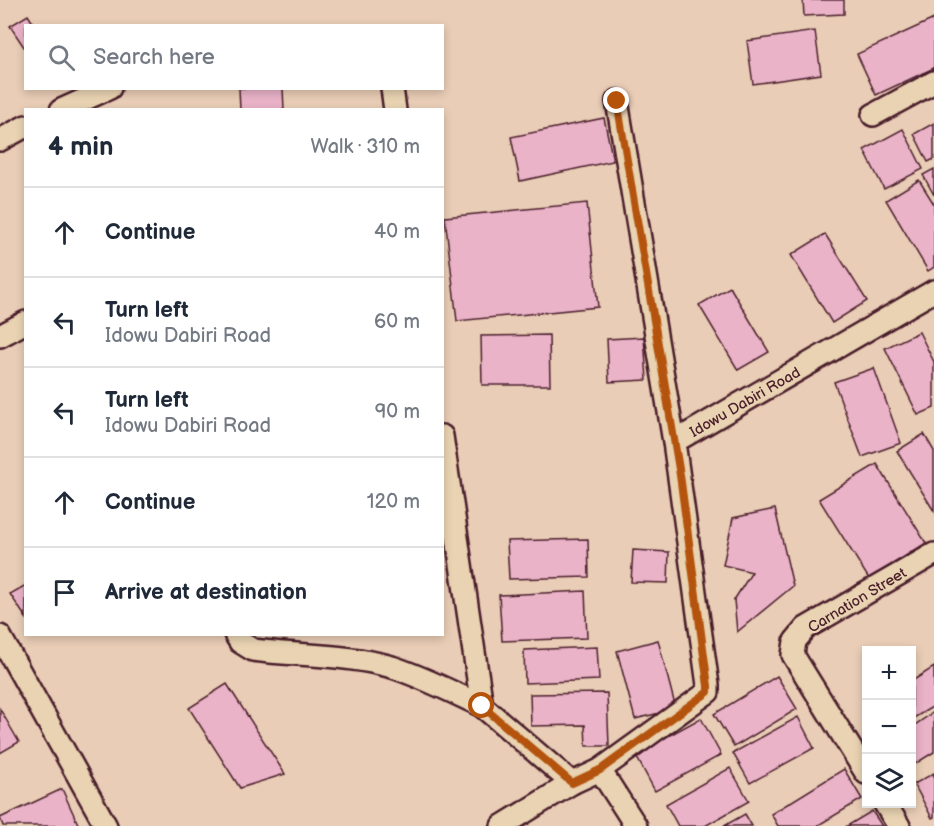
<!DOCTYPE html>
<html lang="en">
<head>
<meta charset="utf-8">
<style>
  body { margin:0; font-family:"Balsamiq Sans",sans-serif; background:#f2f2f3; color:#1f2937 }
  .controls { position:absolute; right:18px; bottom:18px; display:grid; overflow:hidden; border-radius:0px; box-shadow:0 3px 9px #0003 }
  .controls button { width:54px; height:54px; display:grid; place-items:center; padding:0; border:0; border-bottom:2px solid #e0e1e3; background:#fff; color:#1f2937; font:30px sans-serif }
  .stop { position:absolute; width:18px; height:18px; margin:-14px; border:4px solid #b45309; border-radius:50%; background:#fff }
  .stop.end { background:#b45309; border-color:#fff; box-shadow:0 2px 6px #0008 }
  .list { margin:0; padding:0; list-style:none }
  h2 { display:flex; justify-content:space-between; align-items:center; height:78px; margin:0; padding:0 24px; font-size:26px }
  h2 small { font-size:20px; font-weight:400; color:#747a83 }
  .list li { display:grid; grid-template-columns:39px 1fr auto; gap:18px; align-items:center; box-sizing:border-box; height:90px; padding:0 24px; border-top:2px solid #e0e1e3 }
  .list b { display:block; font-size:22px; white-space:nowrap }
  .list p { margin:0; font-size:20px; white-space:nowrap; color:#747a83 }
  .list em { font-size:20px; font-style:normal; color:#747a83 }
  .icon { flex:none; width:33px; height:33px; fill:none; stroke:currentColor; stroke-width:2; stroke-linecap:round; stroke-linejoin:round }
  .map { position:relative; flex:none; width:934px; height:826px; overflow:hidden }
  .search { position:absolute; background:#fff; box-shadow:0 3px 9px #0003; left:24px; top:24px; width:420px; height:66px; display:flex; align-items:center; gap:15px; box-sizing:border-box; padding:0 21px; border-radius:0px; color:#747a83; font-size:22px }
  .panel { position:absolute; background:#fff; box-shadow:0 3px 9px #0003; left:24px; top:108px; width:420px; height:528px; border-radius:0px }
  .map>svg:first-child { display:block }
</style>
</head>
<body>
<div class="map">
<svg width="934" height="826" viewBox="0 0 934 826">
  <rect width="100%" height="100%" fill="#e9cdb6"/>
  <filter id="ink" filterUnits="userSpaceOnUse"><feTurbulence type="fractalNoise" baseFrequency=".0167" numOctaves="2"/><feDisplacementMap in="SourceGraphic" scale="12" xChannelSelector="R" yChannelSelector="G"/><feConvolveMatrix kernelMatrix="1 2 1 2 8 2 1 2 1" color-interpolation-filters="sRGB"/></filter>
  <g filter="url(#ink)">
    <g fill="#eab3c8" stroke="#4a1f2b" stroke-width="1.5">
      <polygon points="803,0 844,0 844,14 804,16"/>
      <polygon points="28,15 35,26 26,26 26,50 10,26"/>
      <polygon points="934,19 934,68 876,95 857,54"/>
      <polygon points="815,31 821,74 753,84 747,41"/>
      <polygon points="239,88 283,88 284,110 240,110"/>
      <polygon points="604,118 613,161 520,181 511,137"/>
      <polygon points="934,123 934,159 928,162 914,134"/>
      <polygon points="903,129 923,169 884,189 864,150"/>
      <polygon points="934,169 934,195 923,175"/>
      <polygon points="919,180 934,204 934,267 928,271 886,200"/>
      <polygon points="587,203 598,307 457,321 445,217"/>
      <polygon points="825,234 867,301 832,323 791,255"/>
      <polygon points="730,287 769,352 738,370 699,305"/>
      <polygon points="919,332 934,362 934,408 918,415 885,348"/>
      <polygon points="549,335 550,385 482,385 481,336"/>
      <polygon points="644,337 647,380 609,382 607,339"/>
      <polygon points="874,368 901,443 862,457 834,382"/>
      <polygon points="924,434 934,451 934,511 897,451"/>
      <polygon points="877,464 926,543 869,579 819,499"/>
      <polygon points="775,509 793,586 737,632 734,600 752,572 723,565 733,518"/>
      <polygon points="588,539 589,577 509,579 507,541"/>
      <polygon points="633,550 669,552 668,583 631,582"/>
      <polygon points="26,585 26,618 10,594"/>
      <polygon points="585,591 587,638 502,641 499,595"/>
      <polygon points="658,640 676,709 635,719 617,651"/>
      <polygon points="597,647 599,680 525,683 524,650"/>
      <polygon points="934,667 934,706 912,719 912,681"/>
      <polygon points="777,676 797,709 734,747 714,714"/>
      <polygon points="227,684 285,774 240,788 189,708"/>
      <polygon points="607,693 609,746 586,746 585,725 531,726 530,694"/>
      <polygon points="0,709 19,742 0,753"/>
      <polygon points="934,712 934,752 915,764 912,759 912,727"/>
      <polygon points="798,717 814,748 750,783 733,753"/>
      <polygon points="701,718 721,755 655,791 635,754"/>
      <polygon points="730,768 749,801 705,826 678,826 666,804"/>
      <polygon points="844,769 862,799 817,826 778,826 771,814"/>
      <polygon points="934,773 934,817 932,818 914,784"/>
      <polygon points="62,789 79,826 3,826 0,818"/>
      <polygon points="872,811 882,826 847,826"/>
      <polygon points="745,814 752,826 724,826"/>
    </g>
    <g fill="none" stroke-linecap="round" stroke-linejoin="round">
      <g stroke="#4a1f2b" stroke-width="26">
        <g id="street">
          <polyline points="392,88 395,110"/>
          <polyline points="617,101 674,442"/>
          <polyline points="61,110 110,88"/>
          <polyline points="873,115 934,82"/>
          <polyline points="0,140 26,126"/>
          <polyline points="0,336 26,322"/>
          <polyline points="442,436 482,706 572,783"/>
          <path d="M 235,634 L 240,642 L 253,650 C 298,656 348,654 392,667 C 423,677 452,692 482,706"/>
          <polyline points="0,636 106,826"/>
          <polyline points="600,770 636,826"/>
          <polyline points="866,773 793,655 795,641 806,628 934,554"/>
          <polyline points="885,804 899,826"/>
          <polyline points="502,826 572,783 600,770 708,692 708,685 674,442 934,291"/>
        </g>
      </g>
      <use href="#street" stroke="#e9d3b2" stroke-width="21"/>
    </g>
  </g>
  <g fill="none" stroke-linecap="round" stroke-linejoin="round" filter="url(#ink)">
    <polyline stroke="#b45309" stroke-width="8" points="482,706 572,783 600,770 708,692 708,686 680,475 617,101"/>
  </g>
  <g text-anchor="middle" stroke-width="4.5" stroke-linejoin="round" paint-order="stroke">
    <g font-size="15" fill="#4a1f2b" stroke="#e9d3b2">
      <text transform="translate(745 402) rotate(-30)" y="5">Idowu Dabiri Road</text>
      <text transform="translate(857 600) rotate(-31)" y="5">Carnation Street</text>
    </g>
  </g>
</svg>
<div class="controls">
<button>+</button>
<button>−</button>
<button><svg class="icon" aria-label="layers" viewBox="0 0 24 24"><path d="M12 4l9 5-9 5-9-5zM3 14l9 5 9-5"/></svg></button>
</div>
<div class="stop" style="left:482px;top:706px"></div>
<div class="stop end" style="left:617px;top:101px"></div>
<div class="search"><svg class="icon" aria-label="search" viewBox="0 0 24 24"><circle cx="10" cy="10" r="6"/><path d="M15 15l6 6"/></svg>Search here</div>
<section class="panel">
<h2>4 min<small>Walk · 310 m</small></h2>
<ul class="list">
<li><svg class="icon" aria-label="ahead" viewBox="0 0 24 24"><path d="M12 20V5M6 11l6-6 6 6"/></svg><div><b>Continue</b></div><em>40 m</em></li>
<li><svg class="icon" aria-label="left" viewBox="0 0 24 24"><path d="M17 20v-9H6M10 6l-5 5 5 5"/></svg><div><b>Turn left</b><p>Idowu Dabiri Road</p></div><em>60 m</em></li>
<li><svg class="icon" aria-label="left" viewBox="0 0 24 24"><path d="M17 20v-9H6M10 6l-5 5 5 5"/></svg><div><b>Turn left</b><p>Idowu Dabiri Road</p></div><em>90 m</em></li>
<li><svg class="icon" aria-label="ahead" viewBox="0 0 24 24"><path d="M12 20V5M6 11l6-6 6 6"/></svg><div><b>Continue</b></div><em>120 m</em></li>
<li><svg class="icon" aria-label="arrive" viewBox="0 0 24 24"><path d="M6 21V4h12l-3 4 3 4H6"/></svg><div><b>Arrive at destination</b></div></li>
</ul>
</section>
</div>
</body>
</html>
